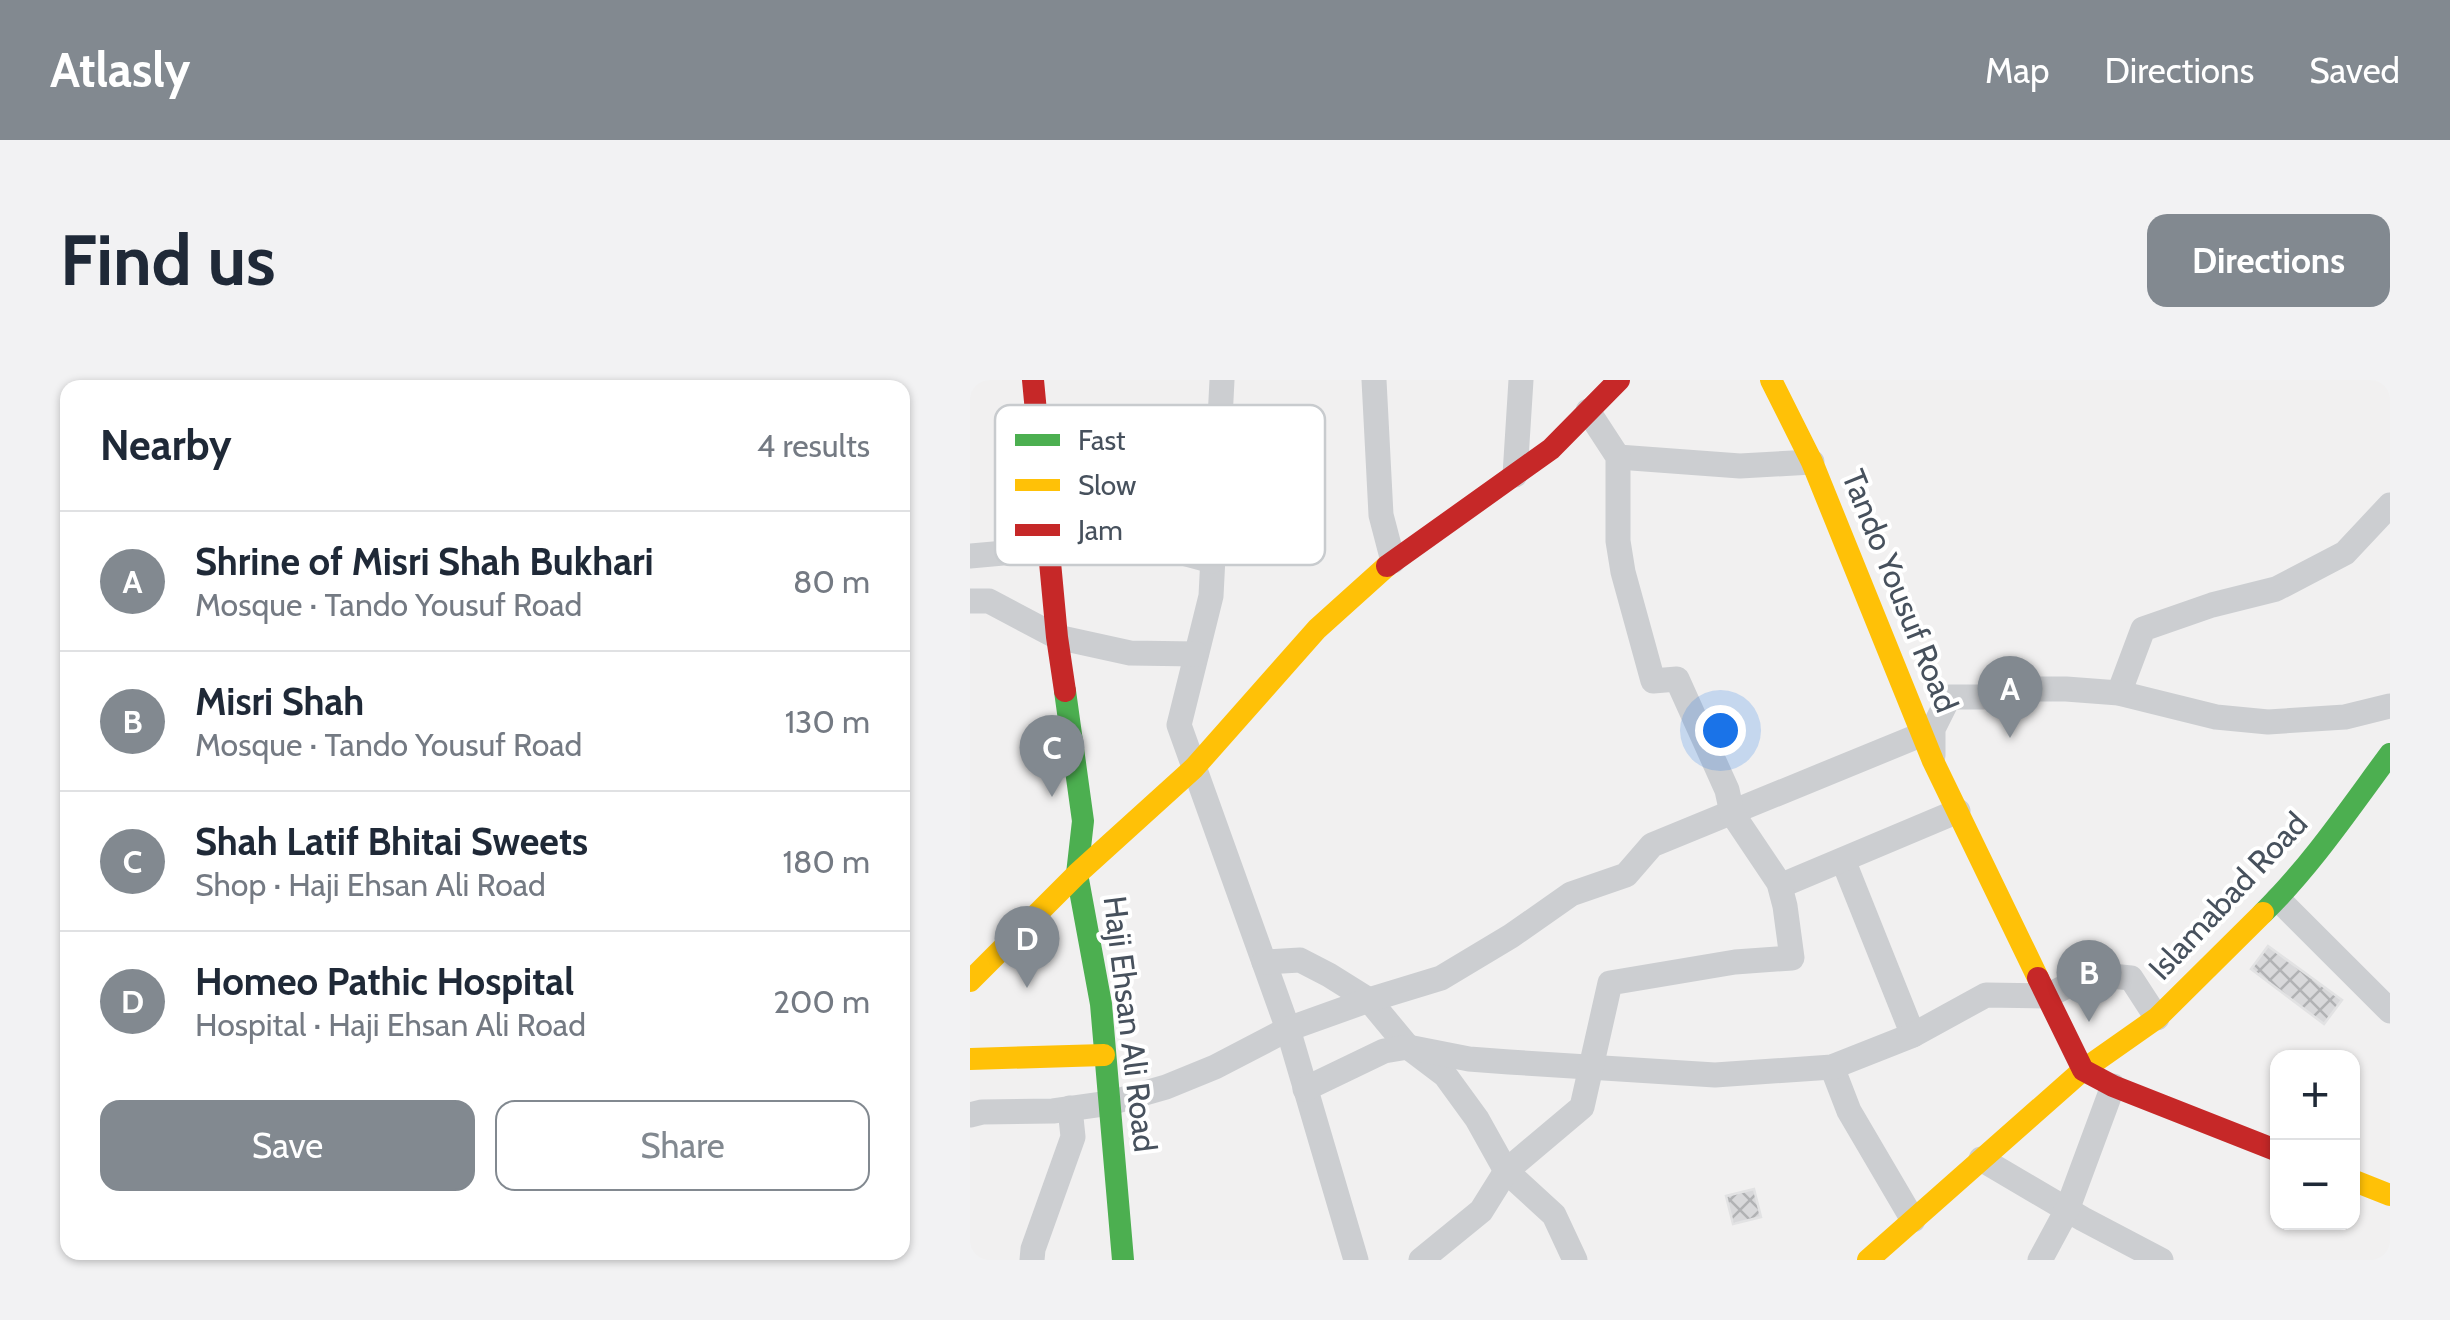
<!DOCTYPE html>
<html lang="en">
<head>
<meta charset="utf-8">
<style>
  body { margin:0; font-family:Cabin,sans-serif; background:#f2f2f3; color:#1f2937 }
  .controls { position:absolute; right:30px; bottom:30px; display:grid; overflow:hidden; border-radius:20px; box-shadow:0 2px 8px #0004 }
  .controls button { width:90px; height:90px; display:grid; place-items:center; padding:0; border:0; border-bottom:2px solid #e0e1e3; background:#fff; color:#1f2937; font:50px sans-serif }
  .you { position:absolute; left:750px; top:350px; width:35px; height:35px; margin:-25px; border:8px solid #fff; border-radius:50%; background:#1a73e8; box-shadow:0 0 0 15px #1a73e833 }
  .badge { display:grid; place-items:center; width:65px; height:65px; border-radius:50%; background:#828990; color:#fff; font-size:32px; font-weight:700 }
  .pin { position:absolute; translate:-50% -82px; filter:drop-shadow(0 2px 5px #0008) }
  .pin::after { content:''; position:absolute; top:52px; width:35px; height:30px; background:inherit; clip-path:polygon(0 0,100% 0,50% 100%) }
  .list { margin:0; padding:0; list-style:none }
  h2 { display:flex; justify-content:space-between; align-items:center; height:130px; margin:0; padding:0 40px; font-size:42px }
  h2 small { font-size:32px; font-weight:400; color:#747a83 }
  .list li { display:grid; grid-template-columns:65px 1fr auto; gap:30px; align-items:center; box-sizing:border-box; height:140px; padding:0 40px; border-top:2px solid #e0e1e3 }
  .list b { display:block; font-size:38px; white-space:nowrap }
  .list p { margin:0; font-size:32px; white-space:nowrap; color:#747a83 }
  .list em { font-size:32px; font-style:normal; color:#747a83 }
  .actions { display:flex; gap:20px; padding:30px 40px }
  .actions a { flex:1; padding:22px 0; border:2px solid #828990; border-radius:20px; text-align:center; font-size:35px; color:#828990 }
  .actions .main { background:#828990; color:#fff }
  .map { position:relative; flex:none; width:1420px; height:880px; overflow:hidden; border-radius:20px }
  header { display:flex; align-items:center; gap:60px; box-sizing:border-box; height:140px; padding:0 50px; background:#828990; color:#fff }
  header strong { font-size:48px }
  nav { display:flex; gap:55px; margin-inline-start:auto; font-size:35px }
  .intro { display:flex; align-items:center; justify-content:space-between; box-sizing:border-box; height:240px; padding:0 60px }
  h1 { margin:0; font-size:70px }
  .button { padding:25px 45px; border-radius:20px; background:#828990; color:#fff; font-size:35px; font-weight:700 }
  main { display:flex; gap:60px; padding:0 60px }
  aside { flex:1; background:#fff; border-radius:20px; box-shadow:0 2px 8px #0004 }
  .map>svg:first-child { display:block }
</style>
</head>
<body>
<header>
<strong>Atlasly</strong>
<nav><a>Map</a><a>Directions</a><a>Saved</a></nav>
</header>
<div class="intro"><h1>Find us</h1><a class="button">Directions</a></div>
<main>
<aside>
<h2>Nearby<small>4 results</small></h2>
<ul class="list">
<li><span class="badge">A</span><div><b>Shrine of Misri Shah Bukhari</b><p>Mosque · Tando Yousuf Road</p></div><em>80 m</em></li>
<li><span class="badge">B</span><div><b>Misri Shah</b><p>Mosque · Tando Yousuf Road</p></div><em>130 m</em></li>
<li><span class="badge">C</span><div><b>Shah Latif Bhitai Sweets</b><p>Shop · Haji Ehsan Ali Road</p></div><em>180 m</em></li>
<li><span class="badge">D</span><div><b>Homeo Pathic Hospital</b><p>Hospital · Haji Ehsan Ali Road</p></div><em>200 m</em></li>
</ul>
<div class="actions"><a class="main">Save</a><a>Share</a></div>
</aside>
<div class="map">
<svg width="1420" height="880" viewBox="0 0 1420 880">
  <defs>
    <pattern id="building-cross-hatch" width="8" height="8" patternUnits="userSpaceOnUse" patternTransform="scale(2.5)"><rect width="8" height="8" fill="#d8d8da"/><path d="M0 0l8 8M0 8l8-8" fill="none" stroke="#b1b2b4"/></pattern>
  </defs>
  <rect width="100%" height="100%" fill="#f1f0f0"/>
  <g fill="url(#building-cross-hatch)" stroke="#e2e2e3" stroke-width="2.5">
    <polygon points="1298,566 1372,620 1354,644 1281,589"/>
    <polygon points="784,809 791,837 763,844 756,816"/>
  </g>
  <g fill="none" stroke-linecap="round" stroke-linejoin="round">
    <g stroke="#ccced1" stroke-width="25">
      <polyline points="252,0 241,216 209,345 318,649 386,880"/>
      <polyline points="404,0 411,135 423,181"/>
      <polyline points="648,77 770,86 842,82"/>
      <polyline points="545,95 551,0"/>
      <polyline points="0,176 80,169 128,161 168,161 242,181"/>
      <polyline points="0,221 19,221 87,257 160,273 226,274"/>
      <polyline points="1149,313 1173,249 1242,225 1306,209 1375,173 1420,125"/>
      <polyline points="963,376 963,349 979,317 1032,317 1056,309 1096,309 1149,313 1246,337 1298,342 1375,337 1420,326"/>
      <polyline points="873,480 943,655"/>
      <polyline points="810,506 988,431"/>
      <polyline points="1308,519 1420,631"/>
      <polyline points="294,582 330,580 359,595 399,620 438,667 475,695 507,739 536,791 584,835 605,880"/>
      <polyline points="862,687 879,731 943,840"/>
      <polyline points="335,709 414,671 438,667 499,679 539,682 745,695 862,687 943,655 1016,615 1077,616 1121,594 1161,598 1187,638"/>
      <polyline points="0,735 12,732 83,731 140,723 196,707 245,687 318,649 399,620 471,598 541,556 601,514 656,495 682,465 953,354"/>
      <polyline points="1011,779 1113,839 1191,880"/>
      <polyline points="62,880 63,869 103,757 100,728"/>
      <polyline points="451,880 511,831 536,791 612,727 640,603 765,582 822,578 815,526 809,503 762,433 757,410 707,299 683,301 653,192 648,161 648,77 618,31"/>
      <polyline points="1070,880 1097,830 1143,706"/>
    </g>
    <g stroke="#4caf50" stroke-width="22">
      <polyline points="95,311 113,441 107,494 131,624 153,880"/>
      <path d="M 1293,533 C 1341,486 1380,428 1420,374"/>
    </g>
    <g stroke="#ffc107" stroke-width="22">
      <polyline points="801,0 842,82 963,381 1068,598"/>
      <polyline points="0,601 107,494 224,388 347,249 417,186"/>
      <polyline points="0,679 134,675"/>
      <polyline points="1382,800 1420,815"/>
      <polyline points="898,880 1113,690 1187,638 1293,533"/>
    </g>
    <g stroke="#c62828" stroke-width="22">
      <polyline points="63,0 87,257 95,311"/>
      <polyline points="417,186 581,69 649,0"/>
      <polyline points="1068,598 1113,690 1143,706 1308,771"/>
    </g>
  </g>
  <g text-anchor="middle" stroke-width="8" stroke-linejoin="round" paint-order="stroke">
    <g font-size="32" fill="#47515d" stroke="#fff">
      <text transform="translate(930 211) rotate(68)" y="11">Tando Yousuf Road</text>
      <text transform="translate(1258 516) rotate(-47)" y="11">Islamabad Road</text>
      <text transform="translate(160 644) rotate(83)" y="11">Haji Ehsan Ali Road</text>
    </g>
  </g>
  <rect x="25" y="25" width="330" height="160" rx="15" fill="#fff" stroke="#c8cbce" stroke-width="2.5"/>
  <rect x="45" y="54" width="45" height="12" fill="#4caf50"/>
  <rect x="45" y="99" width="45" height="12" fill="#ffc107"/>
  <rect x="45" y="144" width="45" height="12" fill="#c62828"/>
  <g font-size="28" fill="#47515d">
    <text x="108" y="70">Fast</text>
    <text x="108" y="115">Slow</text>
    <text x="108" y="160">Jam</text>
  </g>
</svg>
<div class="controls">
<button>+</button>
<button>−</button>
</div>
<div class="you"></div>
<div class="pin badge" style="left:1040px;top:358px">A</div>
<div class="pin badge" style="left:1119px;top:642px">B</div>
<div class="pin badge" style="left:82px;top:417px">C</div>
<div class="pin badge" style="left:57px;top:608px">D</div>
</div>
</main>
</body>
</html>
